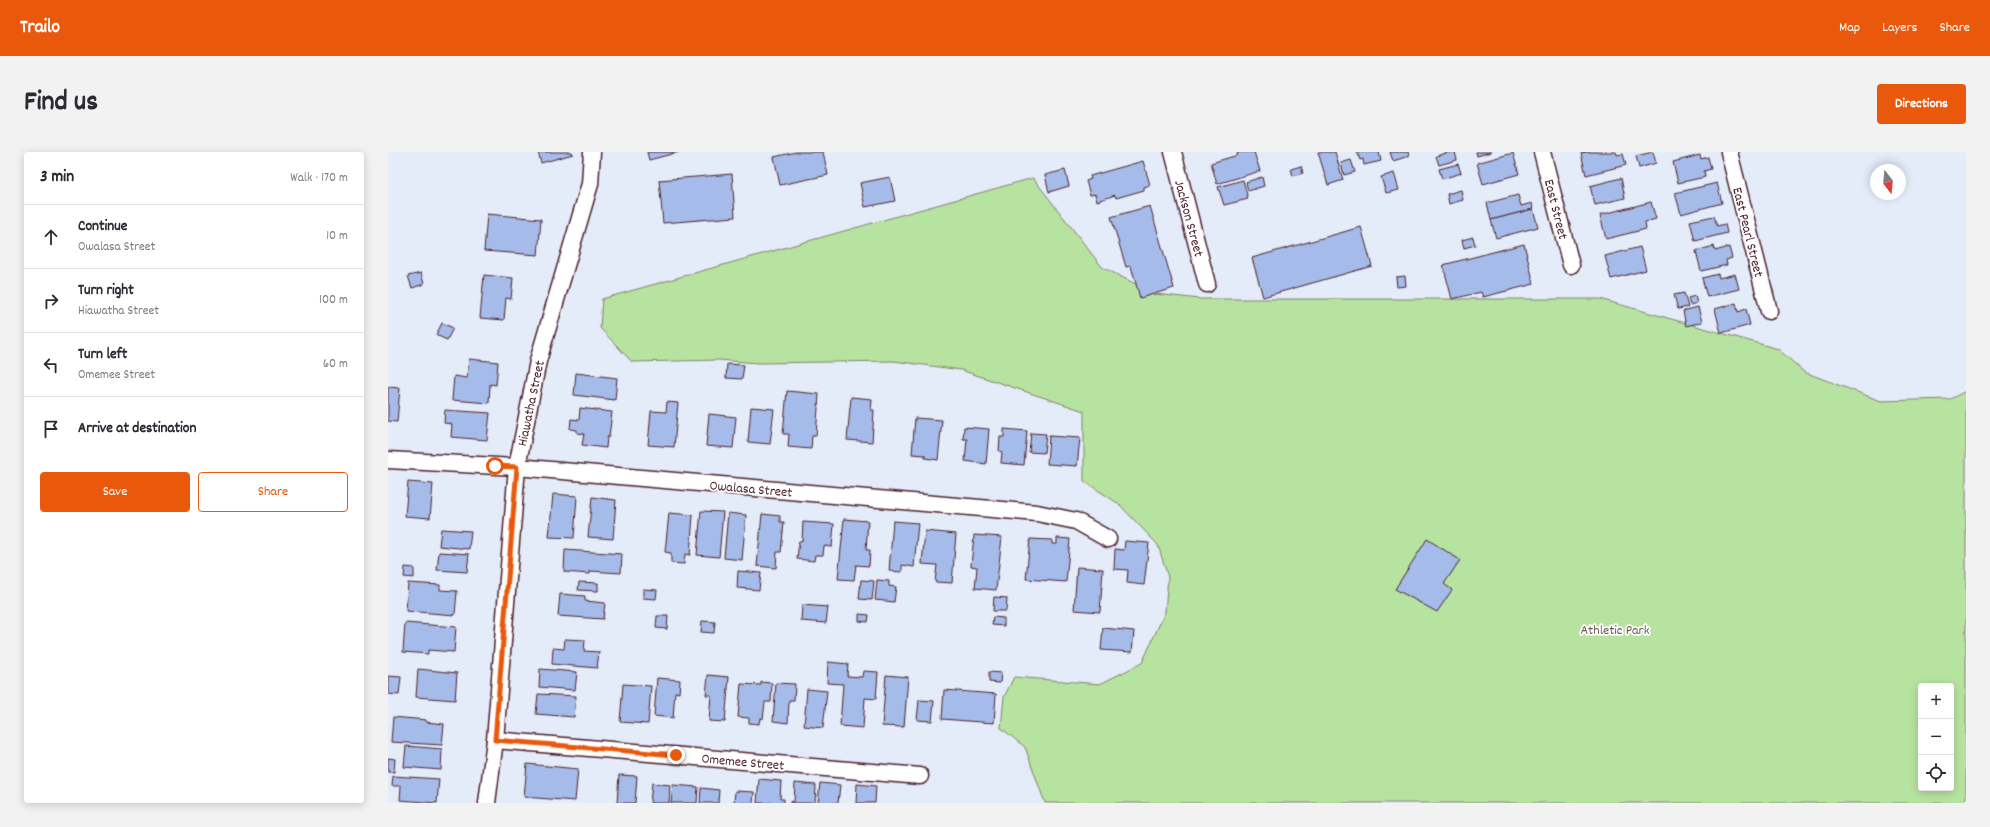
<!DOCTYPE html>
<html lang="en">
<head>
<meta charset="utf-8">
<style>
  body { margin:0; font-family:Dekko,sans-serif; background:#f2f2f3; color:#2b2b33 }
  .controls { position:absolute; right:12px; bottom:12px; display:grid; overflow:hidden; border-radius:4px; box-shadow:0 2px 10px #0003 }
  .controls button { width:36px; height:36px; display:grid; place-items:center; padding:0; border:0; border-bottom:1px solid #e1e1e2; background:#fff; color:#2b2b33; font:20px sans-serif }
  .compass { position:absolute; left:1482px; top:12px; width:36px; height:36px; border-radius:50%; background:#fff; box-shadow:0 2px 10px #0003; rotate:164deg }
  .stop { position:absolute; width:12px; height:12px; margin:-9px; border:3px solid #ea580c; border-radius:50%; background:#fff }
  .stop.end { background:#ea580c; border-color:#fff; box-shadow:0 1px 4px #0008 }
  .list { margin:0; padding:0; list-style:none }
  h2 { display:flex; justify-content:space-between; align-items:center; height:52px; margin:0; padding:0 16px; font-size:17px }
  h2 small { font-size:13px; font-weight:400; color:#7c7c81 }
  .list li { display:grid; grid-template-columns:26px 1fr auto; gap:12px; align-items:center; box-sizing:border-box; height:64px; padding:0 16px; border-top:1px solid #e1e1e2 }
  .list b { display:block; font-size:15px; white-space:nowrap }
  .list p { margin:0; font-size:13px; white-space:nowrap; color:#7c7c81 }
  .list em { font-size:13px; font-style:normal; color:#7c7c81 }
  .actions { display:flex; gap:8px; padding:12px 16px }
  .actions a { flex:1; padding:9px 0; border:1px solid #ea580c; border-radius:4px; text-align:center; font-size:14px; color:#ea580c }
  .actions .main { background:#ea580c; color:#fff }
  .icon { flex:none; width:22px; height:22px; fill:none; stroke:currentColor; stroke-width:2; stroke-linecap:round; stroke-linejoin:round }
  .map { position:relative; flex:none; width:1578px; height:651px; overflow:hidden; border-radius:4px }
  header { display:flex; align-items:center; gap:24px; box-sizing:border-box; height:56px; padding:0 20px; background:#ea580c; color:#fff }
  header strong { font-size:19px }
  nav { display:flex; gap:22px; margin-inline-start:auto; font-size:14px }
  .intro { display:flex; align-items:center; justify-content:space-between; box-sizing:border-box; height:96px; padding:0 24px }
  h1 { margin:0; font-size:28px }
  .button { padding:10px 18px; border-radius:4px; background:#ea580c; color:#fff; font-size:14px; font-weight:700 }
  main { display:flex; gap:24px; padding:0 24px }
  aside { flex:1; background:#fff; border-radius:4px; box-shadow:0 2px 10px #0003 }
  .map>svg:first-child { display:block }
</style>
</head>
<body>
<header>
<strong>Trailo</strong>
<nav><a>Map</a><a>Layers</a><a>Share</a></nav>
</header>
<div class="intro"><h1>Find us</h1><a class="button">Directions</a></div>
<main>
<aside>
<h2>3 min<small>Walk · 170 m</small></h2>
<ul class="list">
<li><svg class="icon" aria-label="ahead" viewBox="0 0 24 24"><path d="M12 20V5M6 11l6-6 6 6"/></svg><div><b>Continue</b><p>Owalasa Street</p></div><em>10 m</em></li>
<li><svg class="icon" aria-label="right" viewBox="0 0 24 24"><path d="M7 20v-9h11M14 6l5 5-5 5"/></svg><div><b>Turn right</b><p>Hiawatha Street</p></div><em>100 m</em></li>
<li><svg class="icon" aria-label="left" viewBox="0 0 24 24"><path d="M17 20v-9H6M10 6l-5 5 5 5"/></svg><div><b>Turn left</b><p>Omemee Street</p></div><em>60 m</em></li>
<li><svg class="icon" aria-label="arrive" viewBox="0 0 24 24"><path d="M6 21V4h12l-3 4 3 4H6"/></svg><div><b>Arrive at destination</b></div></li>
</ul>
<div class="actions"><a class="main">Save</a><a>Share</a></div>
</aside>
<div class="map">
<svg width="1578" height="651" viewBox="0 0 1578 651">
  <rect width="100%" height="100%" fill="#e4ebf9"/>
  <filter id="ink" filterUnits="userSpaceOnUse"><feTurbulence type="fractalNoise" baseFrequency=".025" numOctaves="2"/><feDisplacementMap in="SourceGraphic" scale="8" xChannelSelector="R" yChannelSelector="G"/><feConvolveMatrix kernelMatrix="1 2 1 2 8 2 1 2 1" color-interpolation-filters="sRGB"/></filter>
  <g filter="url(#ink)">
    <path fill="#b7e3a1" stroke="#808166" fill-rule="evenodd" d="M 645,26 L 714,115 L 767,142 L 812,147 L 1212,147 L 1390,197 L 1416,220 L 1493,249 L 1562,247 L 1578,239 L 1578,651 L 657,651 L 637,595 L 613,576 L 616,545 L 626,525 L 712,532 L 754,511 L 777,460 L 780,425 L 770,393 L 731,352 L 696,329 L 696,259 L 573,218 L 506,209 L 371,211 L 330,208 L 244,210 L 212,176 L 214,147 ZM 1533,534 L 1563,534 L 1563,636 L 1533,636 Z"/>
    <g fill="#a5bcea" stroke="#4a1f2b">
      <polygon points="150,0 184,0 185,2 153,11"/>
      <polygon points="259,0 291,0 261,8"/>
      <polygon points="408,0 435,0 440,23 392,33 386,5"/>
      <polygon points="849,0 866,0 872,19 829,32 823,11 850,3"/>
      <polygon points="930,0 947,0 955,28 940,33"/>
      <polygon points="969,0 991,0 993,9 976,13 975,7 972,8"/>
      <polygon points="1002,0 1020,0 1021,4 1005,9"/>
      <polygon points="1062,0 1067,0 1069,8 1051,13 1048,4"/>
      <polygon points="1088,0 1103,0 1089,4"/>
      <polygon points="1199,0 1228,0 1229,3 1235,2 1238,13 1198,23 1193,1"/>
      <polygon points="1265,0 1268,11 1251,16 1248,4"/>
      <polygon points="1125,1 1131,22 1095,32 1089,11"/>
      <polygon points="1312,3 1313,7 1320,5 1323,17 1316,19 1317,25 1290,31 1285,10"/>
      <polygon points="963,8 967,20 956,23 953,11"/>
      <polygon points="755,9 762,33 756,35 756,38 728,46 727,43 709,49 707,42 702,43 698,29 703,27 702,24"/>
      <polygon points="1070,12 1073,21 1054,27 1051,17"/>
      <polygon points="913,14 915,21 905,24 903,17"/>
      <polygon points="677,18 681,34 661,40 657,23"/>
      <polygon points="1006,21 1011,38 998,41 993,25"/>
      <polygon points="344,22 347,65 275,71 271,28"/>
      <polygon points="502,25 507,49 477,55 472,31"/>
      <polygon points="874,25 876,34 860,39 858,30"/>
      <polygon points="1233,26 1237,46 1207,53 1202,34"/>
      <polygon points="855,28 860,47 836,53 830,35"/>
      <polygon points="1329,31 1334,51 1293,62 1287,41"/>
      <polygon points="1073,38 1075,48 1061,52 1059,42"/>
      <polygon points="1130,43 1133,54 1144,51 1145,57 1103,68 1099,51"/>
      <polygon points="1263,50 1268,67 1257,70 1258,77 1218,87 1212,63"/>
      <polygon points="762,54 786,136 752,146 743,114 738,115 723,65"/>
      <polygon points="1145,57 1150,75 1108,86 1103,68"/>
      <polygon points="99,62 153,67 150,103 96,99"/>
      <polygon points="1326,64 1329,74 1337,72 1339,81 1307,89 1302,69"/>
      <polygon points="973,75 984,114 875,145 864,106"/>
      <polygon points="1085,85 1087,93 1076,96 1074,88"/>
      <polygon points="1136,92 1146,132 1095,145 1093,140 1064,147 1055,113"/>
      <polygon points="1326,94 1327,99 1341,95 1344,106 1338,108 1339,113 1313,119 1308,99"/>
      <polygon points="1252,95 1258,118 1223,127 1217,104"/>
      <polygon points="33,121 36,132 24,136 20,124"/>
      <polygon points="1330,122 1331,126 1347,122 1351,137 1319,145 1314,126"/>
      <polygon points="96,123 125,126 123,147 118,146 116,168 92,166"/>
      <polygon points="1017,124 1018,134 1009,135 1008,125"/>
      <polygon points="1296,141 1300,155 1290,157 1286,143"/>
      <polygon points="1307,144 1309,151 1302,153 1300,146"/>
      <polygon points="1348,151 1350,160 1358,157 1362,173 1333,181 1327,157"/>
      <polygon points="1310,155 1314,170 1298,174 1295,159"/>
      <polygon points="54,171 65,176 59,188 48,183"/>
      <polygon points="81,207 110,210 108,233 102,232 101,251 64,248 66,224 79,226"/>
      <polygon points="339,212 356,213 354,227 338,226"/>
      <polygon points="188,221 229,226 227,248 186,243"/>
      <polygon points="0,235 12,236 9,270 0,269"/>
      <polygon points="399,239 431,242 428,284 424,284 423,297 400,295 401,282 395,282"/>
      <polygon points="463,245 484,247 483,258 486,258 484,290 459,288"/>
      <polygon points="279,250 290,251 286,295 260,293 263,259 278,260"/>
      <polygon points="363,255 386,257 382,292 360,290"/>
      <polygon points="192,256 224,260 221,285 219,285 218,296 194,293 196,282 189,281 189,278 182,277 183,267 191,268"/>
      <polygon points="57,258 102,261 99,288 63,285 64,272 56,271"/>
      <polygon points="321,262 348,265 345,296 318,294"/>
      <polygon points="527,266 554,268 550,308 537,306 537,303 524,302"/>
      <polygon points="576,275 601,277 598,312 577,309 579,287 575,287"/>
      <polygon points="616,277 639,279 636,313 613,311 614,300 611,299 612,285 616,285"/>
      <polygon points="643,281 658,282 656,301 641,300"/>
      <polygon points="661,284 692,286 689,314 659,312"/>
      <polygon points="20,330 45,332 42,366 17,364"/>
      <polygon points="165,342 189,344 186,386 161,385"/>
      <polygon points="204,345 228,348 225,387 200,385"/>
      <polygon points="313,359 335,360 331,405 309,403"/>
      <polygon points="281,361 305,363 302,403 297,402 296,412 283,411 283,401 277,400"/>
      <polygon points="340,361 358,363 354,408 336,406"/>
      <polygon points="374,362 392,364 392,370 396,370 393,400 389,400 388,416 369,414"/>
      <polygon points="456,367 480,369 478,398 482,398 481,414 468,413 466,428 450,427"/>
      <polygon points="505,369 530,371 526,415 514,413 514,420 501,419"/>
      <polygon points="415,370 446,372 444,395 436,394 435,403 427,403 426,409 409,407 411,389 414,389"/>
      <polygon points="53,377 83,379 81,397 51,394"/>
      <polygon points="537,379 568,382 564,431 547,430 549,413 534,412"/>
      <polygon points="586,383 614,385 608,438 587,436 589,415 583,414"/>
      <polygon points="669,386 682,387 678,430 638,427 642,387 664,388 664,392 669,392"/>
      <polygon points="1039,387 1072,408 1056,432 1064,438 1049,460 1007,437"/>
      <polygon points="737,389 761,391 756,433 739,431 740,418 726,417 727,397 736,398"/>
      <polygon points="177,398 234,402 233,421 202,419 202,422 176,420"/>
      <polygon points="51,400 81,402 79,420 49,418"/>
      <polygon points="17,415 26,416 26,426 16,425"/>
      <polygon points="689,415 715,417 712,460 686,458"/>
      <polygon points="350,419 373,421 371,438 349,436"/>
      <polygon points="473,428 486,429 484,448 471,447"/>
      <polygon points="489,428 501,429 501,434 508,435 506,450 487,448"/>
      <polygon points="191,430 210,431 210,439 190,438"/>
      <polygon points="20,431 52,433 52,438 69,439 67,463 18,459"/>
      <polygon points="255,437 269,438 268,447 255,446"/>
      <polygon points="172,442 197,444 197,449 217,451 215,467 170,464"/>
      <polygon points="606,445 619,446 618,459 605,459"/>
      <polygon points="414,453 440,455 438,471 413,469"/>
      <polygon points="471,462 481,463 480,470 471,469"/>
      <polygon points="269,464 280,464 279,477 268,476"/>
      <polygon points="605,465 616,466 616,474 604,473"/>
      <polygon points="314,469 327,470 326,481 313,480"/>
      <polygon points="17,471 68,475 66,500 40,498 40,502 15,500"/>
      <polygon points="715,476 746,479 744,500 713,498"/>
      <polygon points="177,487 197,488 196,499 211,500 209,516 164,512 165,496 176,497"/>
      <polygon points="440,510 460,512 459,524 474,525 475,519 490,520 488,547 477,546 475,576 452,574 455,532 439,531"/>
      <polygon points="30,517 69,521 67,548 28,545"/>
      <polygon points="152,517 189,520 187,538 151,535"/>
      <polygon points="601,520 613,521 612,531 601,530"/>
      <polygon points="320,523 341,525 337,570 321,569 323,543 318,543"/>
      <polygon points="498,523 520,525 516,575 494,574"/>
      <polygon points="0,524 13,525 11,543 0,542"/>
      <polygon points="269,526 292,528 291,541 287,540 285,566 266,564"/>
      <polygon points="373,530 384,531 383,550 377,550 375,567 372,566 371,572 361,571 361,566 350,565 353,532 373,533"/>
      <polygon points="388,531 407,532 406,548 401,548 400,571 385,569"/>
      <polygon points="235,532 263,534 260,572 232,570"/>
      <polygon points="419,537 439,539 435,576 416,574"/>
      <polygon points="556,538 608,542 606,571 554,567"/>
      <polygon points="150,542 188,544 186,565 148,562"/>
      <polygon points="531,548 546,549 544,569 529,568"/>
      <polygon points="5,565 38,568 38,570 56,572 54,593 3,590"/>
      <polygon points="18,594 54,597 53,618 16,615"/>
      <polygon points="0,606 7,607 6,620 0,620"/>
      <polygon points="139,612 190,617 187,649 136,645"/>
      <polygon points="231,623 249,624 247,651 229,651"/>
      <polygon points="5,624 51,627 49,651 12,648 13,634 4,634"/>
      <polygon points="371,627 393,629 392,647 396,647 396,651 369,651"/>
      <polygon points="264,631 282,633 281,651 262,651"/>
      <polygon points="407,631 428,633 427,651 402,651 402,649 406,650"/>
      <polygon points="432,631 452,633 450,651 430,651"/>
      <polygon points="469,632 488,634 487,651 468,651"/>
      <polygon points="285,633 310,635 309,651 283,651"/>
      <polygon points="313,636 331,638 330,651 312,651"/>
      <polygon points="347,639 366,640 365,651 346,651"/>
    </g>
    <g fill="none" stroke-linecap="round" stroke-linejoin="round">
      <g stroke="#4a1f2b" stroke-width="19">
        <g id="minor">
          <polyline points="785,0 819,132"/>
          <polyline points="1154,0 1183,113"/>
          <polyline points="1341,0 1381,159"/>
          <polyline points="0,308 129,315 649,361 688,369 720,387"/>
          <polyline points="107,588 532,624"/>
          <polyline points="99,651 107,588 129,315 150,209 202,32 204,0"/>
        </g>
      </g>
      <use href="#minor" stroke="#fff" stroke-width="16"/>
    </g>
  </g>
  <g fill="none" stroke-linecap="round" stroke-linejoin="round" filter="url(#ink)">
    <polyline stroke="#ea580c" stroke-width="5" points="107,314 129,315 107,588 288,603"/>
  </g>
  <g text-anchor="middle" stroke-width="3.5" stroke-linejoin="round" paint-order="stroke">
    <g font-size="14" fill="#4a1f2b" stroke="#fff">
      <text transform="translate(1169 57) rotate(76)" y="5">East Street</text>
      <text transform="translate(802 66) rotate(75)" y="5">Jackson Street</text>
      <text transform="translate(1361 80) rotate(76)" y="5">East Pearl Street</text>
      <text transform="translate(142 251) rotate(-78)" y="5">Hiawatha Street</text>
      <text transform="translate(363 336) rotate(5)" y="5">Owalasa Street</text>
      <text transform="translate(355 609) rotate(5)" y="5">Omemee Street</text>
    </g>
    <g font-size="14" fill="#6b5a4e" stroke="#fff">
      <text x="1227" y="482">Athletic Park</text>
    </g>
  </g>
</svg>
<div class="controls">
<button>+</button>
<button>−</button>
<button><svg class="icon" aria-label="locate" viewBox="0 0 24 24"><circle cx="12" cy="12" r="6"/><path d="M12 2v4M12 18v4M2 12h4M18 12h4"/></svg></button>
</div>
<svg class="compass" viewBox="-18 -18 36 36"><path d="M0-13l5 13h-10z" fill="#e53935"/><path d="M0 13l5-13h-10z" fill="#7c7c81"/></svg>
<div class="stop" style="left:107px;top:314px"></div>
<div class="stop end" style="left:288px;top:603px"></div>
</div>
</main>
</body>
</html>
